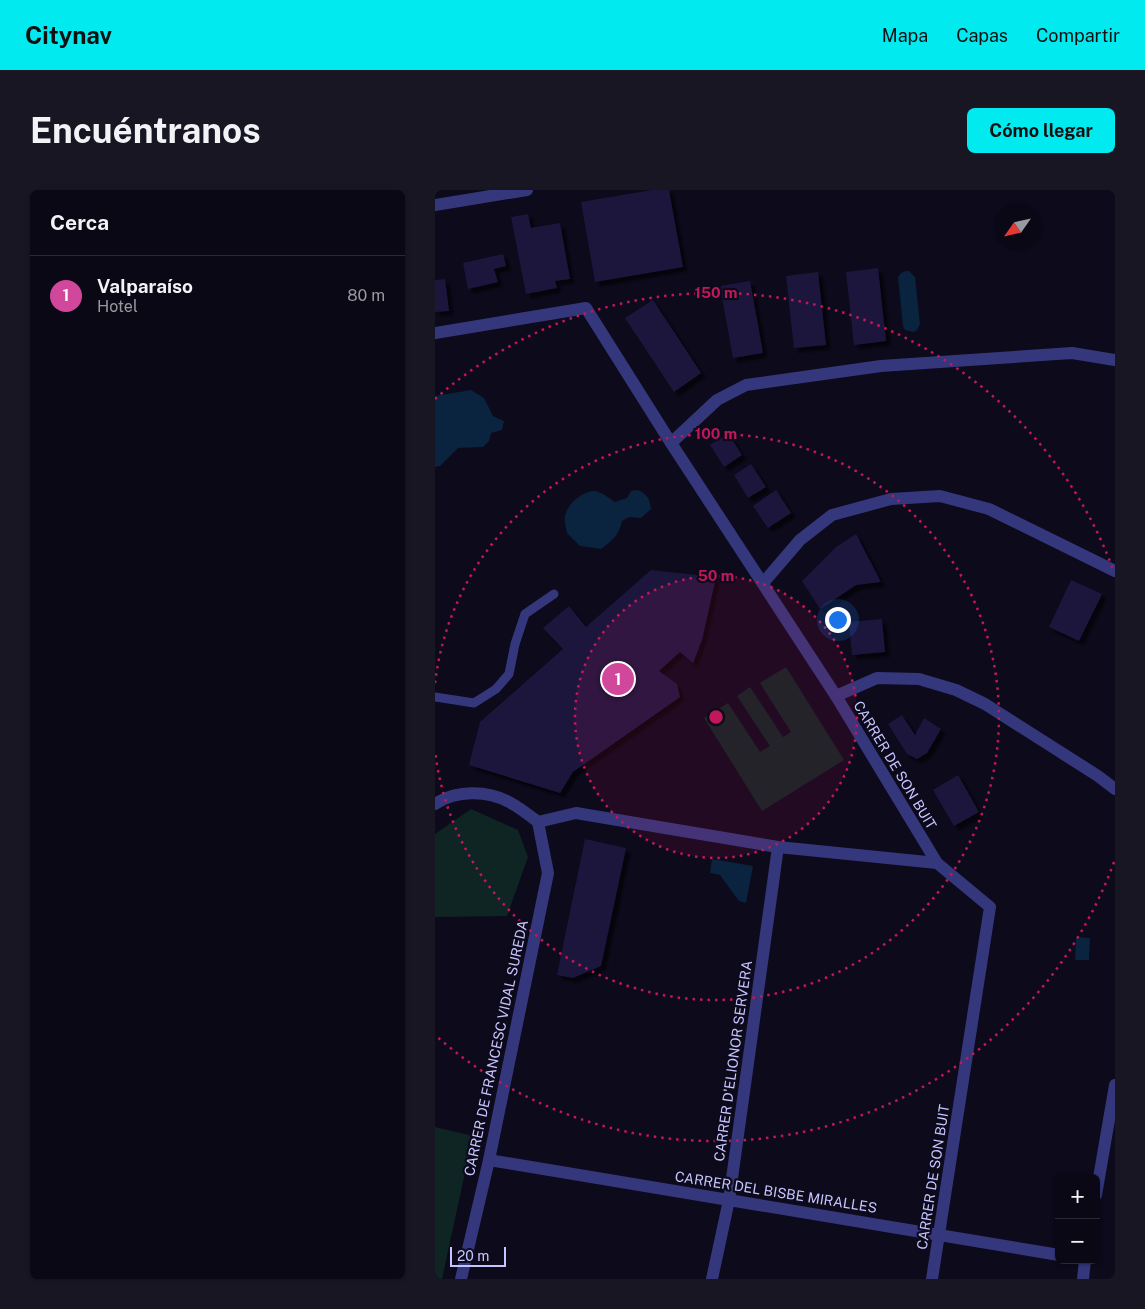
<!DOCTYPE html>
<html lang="es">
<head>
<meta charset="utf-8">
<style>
  body { margin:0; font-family:"Public Sans",sans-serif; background:#171622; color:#f1f3f6 }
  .controls { position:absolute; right:15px; bottom:15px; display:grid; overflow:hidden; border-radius:8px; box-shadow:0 1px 4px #0004 }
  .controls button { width:45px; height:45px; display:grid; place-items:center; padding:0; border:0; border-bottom:1px solid #292934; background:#090814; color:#f1f3f6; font:25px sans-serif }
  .compass { position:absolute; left:560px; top:15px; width:45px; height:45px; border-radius:50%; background:#090814; box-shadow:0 1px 4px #0004; rotate:236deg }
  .scale { position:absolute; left:15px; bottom:12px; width:56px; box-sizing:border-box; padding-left:5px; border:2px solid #c7c5ff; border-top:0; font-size:14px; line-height:18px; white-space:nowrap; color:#c7c5ff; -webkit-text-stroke:4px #0c0a1b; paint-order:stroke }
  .you { position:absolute; left:402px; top:429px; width:18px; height:18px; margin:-12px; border:4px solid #fff; border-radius:50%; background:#1a73e8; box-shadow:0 0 0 8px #1a73e833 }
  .badge { display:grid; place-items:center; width:32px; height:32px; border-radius:50%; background:#00eaf0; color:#fff; font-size:16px; font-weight:700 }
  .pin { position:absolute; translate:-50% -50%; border:2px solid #fff; box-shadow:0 1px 5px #0006 }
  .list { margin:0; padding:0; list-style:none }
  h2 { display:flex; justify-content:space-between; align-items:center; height:65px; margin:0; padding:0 20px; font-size:21px }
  h2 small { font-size:16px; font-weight:400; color:#999aa0 }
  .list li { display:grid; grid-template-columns:32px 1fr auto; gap:15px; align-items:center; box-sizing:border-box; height:80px; padding:0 20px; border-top:1px solid #292934 }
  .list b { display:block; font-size:19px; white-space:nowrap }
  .list p { margin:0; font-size:16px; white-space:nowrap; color:#999aa0 }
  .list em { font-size:16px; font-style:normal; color:#999aa0 }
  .map { position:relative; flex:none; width:680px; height:1089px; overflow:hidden; border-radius:8px }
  header { display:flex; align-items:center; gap:30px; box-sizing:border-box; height:70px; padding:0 25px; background:#00eaf0; color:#111 }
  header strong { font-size:24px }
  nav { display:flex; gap:28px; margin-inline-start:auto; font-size:18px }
  .intro { display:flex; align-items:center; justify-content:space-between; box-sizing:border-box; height:120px; padding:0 30px }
  h1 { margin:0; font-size:35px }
  .button { padding:12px 22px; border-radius:8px; background:#00eaf0; color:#111; font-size:18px; font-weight:700 }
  main { display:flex; gap:30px; padding:0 30px }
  aside { flex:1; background:#090814; border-radius:8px; box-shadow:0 1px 4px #0004 }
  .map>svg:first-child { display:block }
</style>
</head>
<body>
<header>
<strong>Citynav</strong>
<nav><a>Mapa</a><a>Capas</a><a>Compartir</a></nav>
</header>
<div class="intro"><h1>Encuéntranos</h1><a class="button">Cómo llegar</a></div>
<main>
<aside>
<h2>Cerca<small></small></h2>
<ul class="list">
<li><span class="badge" style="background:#d1479c">1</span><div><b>Valparaíso</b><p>Hotel</p></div><em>80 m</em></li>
</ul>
</aside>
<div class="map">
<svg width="680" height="1089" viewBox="0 0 680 1089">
  <defs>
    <filter id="shadow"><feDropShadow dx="4.5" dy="4.5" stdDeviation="1" flood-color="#0009"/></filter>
  </defs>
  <rect width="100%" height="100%" fill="#0c0a1b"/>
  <g fill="#0e2523">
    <polygon points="351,477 409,570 327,621 269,528 293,513 325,562 335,556 302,506 315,497 348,547 356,542 325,493"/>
    <polygon points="36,619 83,640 93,667 72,726 0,727 0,644"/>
    <polygon points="0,937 38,946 7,1089 0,1089"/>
  </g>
  <g fill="#0a233f">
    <polygon points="471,81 474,81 480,87 485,134 482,140 479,142 470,140 468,136 463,87 466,83"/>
    <polygon points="36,200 49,208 58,226 69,231 67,240 56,243 54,251 48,257 23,258 5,276 0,277 0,206"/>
    <path d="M 203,300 C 212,304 215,309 216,319 L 206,328 L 194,327 L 187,331 C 184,345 177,351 166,359 L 145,356 L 132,343 C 131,337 128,329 131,323 C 134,313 147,302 158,301 C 166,301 174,308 180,312 L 192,308 L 196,301 Z"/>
    <polygon points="277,669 318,676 311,713 304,711 285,685 275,683"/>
    <polygon points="641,747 655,748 654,770 640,770"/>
  </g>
  <g fill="#1b163d" filter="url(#shadow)">
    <polygon points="217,0 234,0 248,77 160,92 146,12"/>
    <polygon points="93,24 96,38 125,33 135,89 120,91 122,98 91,104 76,27"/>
    <polygon points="68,64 71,76 59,79 63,92 33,99 28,73"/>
    <polygon points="443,78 451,151 419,155 411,82"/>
    <polygon points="383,82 391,155 359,158 351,86"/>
    <polygon points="10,89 14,121 0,122 0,90"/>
    <polygon points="315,91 328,163 298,168 285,96"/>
    <polygon points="218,110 266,183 239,202 190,128"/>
    <polygon points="293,243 307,265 289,277 275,255"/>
    <polygon points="316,274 331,297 313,308 299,285"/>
    <polygon points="341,300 356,323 333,338 318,316"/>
    <polygon points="421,344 446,392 421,395 385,419 367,391 401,357"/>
    <polygon points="216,380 281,387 267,450 258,473 245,462 224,481 242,494 245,507 138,582 125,603 34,575 45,532 128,459 108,438 134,416 151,437"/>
    <polygon points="636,390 667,404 644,451 614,437"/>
    <polygon points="447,429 450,462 417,465 414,432"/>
    <polygon points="467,525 480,545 489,528 506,539 492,563 482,569 472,564 453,534"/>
    <polygon points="523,585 544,622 519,636 498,600"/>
    <polygon points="150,649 191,658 166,776 138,788 122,785"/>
  </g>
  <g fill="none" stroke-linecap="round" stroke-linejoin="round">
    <polyline stroke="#34377b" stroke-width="9" points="0,507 39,513 61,499 74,484 80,454 90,424 119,404"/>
    <g stroke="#34377b" stroke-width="12">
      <polyline points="0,15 92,0"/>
      <polyline points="0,143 151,118 236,253 401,506 502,673 555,717 497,1089"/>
      <polyline points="236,253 282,210 311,195 446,176 637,163 680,170"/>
      <polyline points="328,393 365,350 397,325 456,309 505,306 554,319 680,381"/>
      <polyline points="401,506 442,488 484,489 521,500 550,514 663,586 680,599"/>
      <polyline points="103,632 141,623 343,657 502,673"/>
      <polyline points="54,970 624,1065"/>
      <polyline points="661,1005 680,895"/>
      <polyline points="277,1089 294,1010 343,657"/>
      <polyline points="648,1089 650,1070"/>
    </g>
    <path stroke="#34377b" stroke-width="12" d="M 0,614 C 21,600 52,600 74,612 C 84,617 94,625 103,632 L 113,683 L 54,970 L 26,1089"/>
  </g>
  <circle cx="281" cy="527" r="141" fill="#c2185b" fill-opacity=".12"/>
  <g fill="none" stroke="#c2185b" stroke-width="2.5" stroke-dasharray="2.5 5">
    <circle cx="281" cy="527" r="141"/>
    <path d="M0 493A283 283 0 1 1 0 561"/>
    <path d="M679 672A424 424 0 0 1 0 845M0 209A424 424 0 0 1 679 382"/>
  </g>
  <g text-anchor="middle" stroke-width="4.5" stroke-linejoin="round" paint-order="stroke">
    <g font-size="14" fill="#c7c5ff" stroke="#0c0a1b">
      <text transform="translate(460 575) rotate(59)" y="5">CARRER DE SON BUIT</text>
      <text transform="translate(61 858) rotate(-78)" y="5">CARRER DE FRANCESC VIDAL SUREDA</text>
      <text transform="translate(298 871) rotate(-82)" y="5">CARRER D'ELIONOR SERVERA</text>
      <text transform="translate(498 987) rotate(-81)" y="5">CARRER DE SON BUIT</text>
      <text transform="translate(341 1002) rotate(9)" y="5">CARRER DEL BISBE MIRALLES</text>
    </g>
  </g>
  <circle cx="281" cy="527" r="8" fill="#c2185b" stroke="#0c0a1b" stroke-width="2.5"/>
  <g font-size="15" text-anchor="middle" font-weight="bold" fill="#c2185b" stroke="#0c0a1b" stroke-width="4.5" stroke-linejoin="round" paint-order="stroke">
    <text x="281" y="108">150 m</text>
    <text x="281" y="249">100 m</text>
    <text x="281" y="391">50 m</text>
  </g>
</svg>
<div class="controls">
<button>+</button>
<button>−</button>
</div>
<svg class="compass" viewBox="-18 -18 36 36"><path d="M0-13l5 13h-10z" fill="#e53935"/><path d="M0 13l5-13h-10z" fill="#999aa0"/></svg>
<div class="scale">20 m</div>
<div class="you"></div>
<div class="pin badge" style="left:183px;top:489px;background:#d1479c">1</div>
</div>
</main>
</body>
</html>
